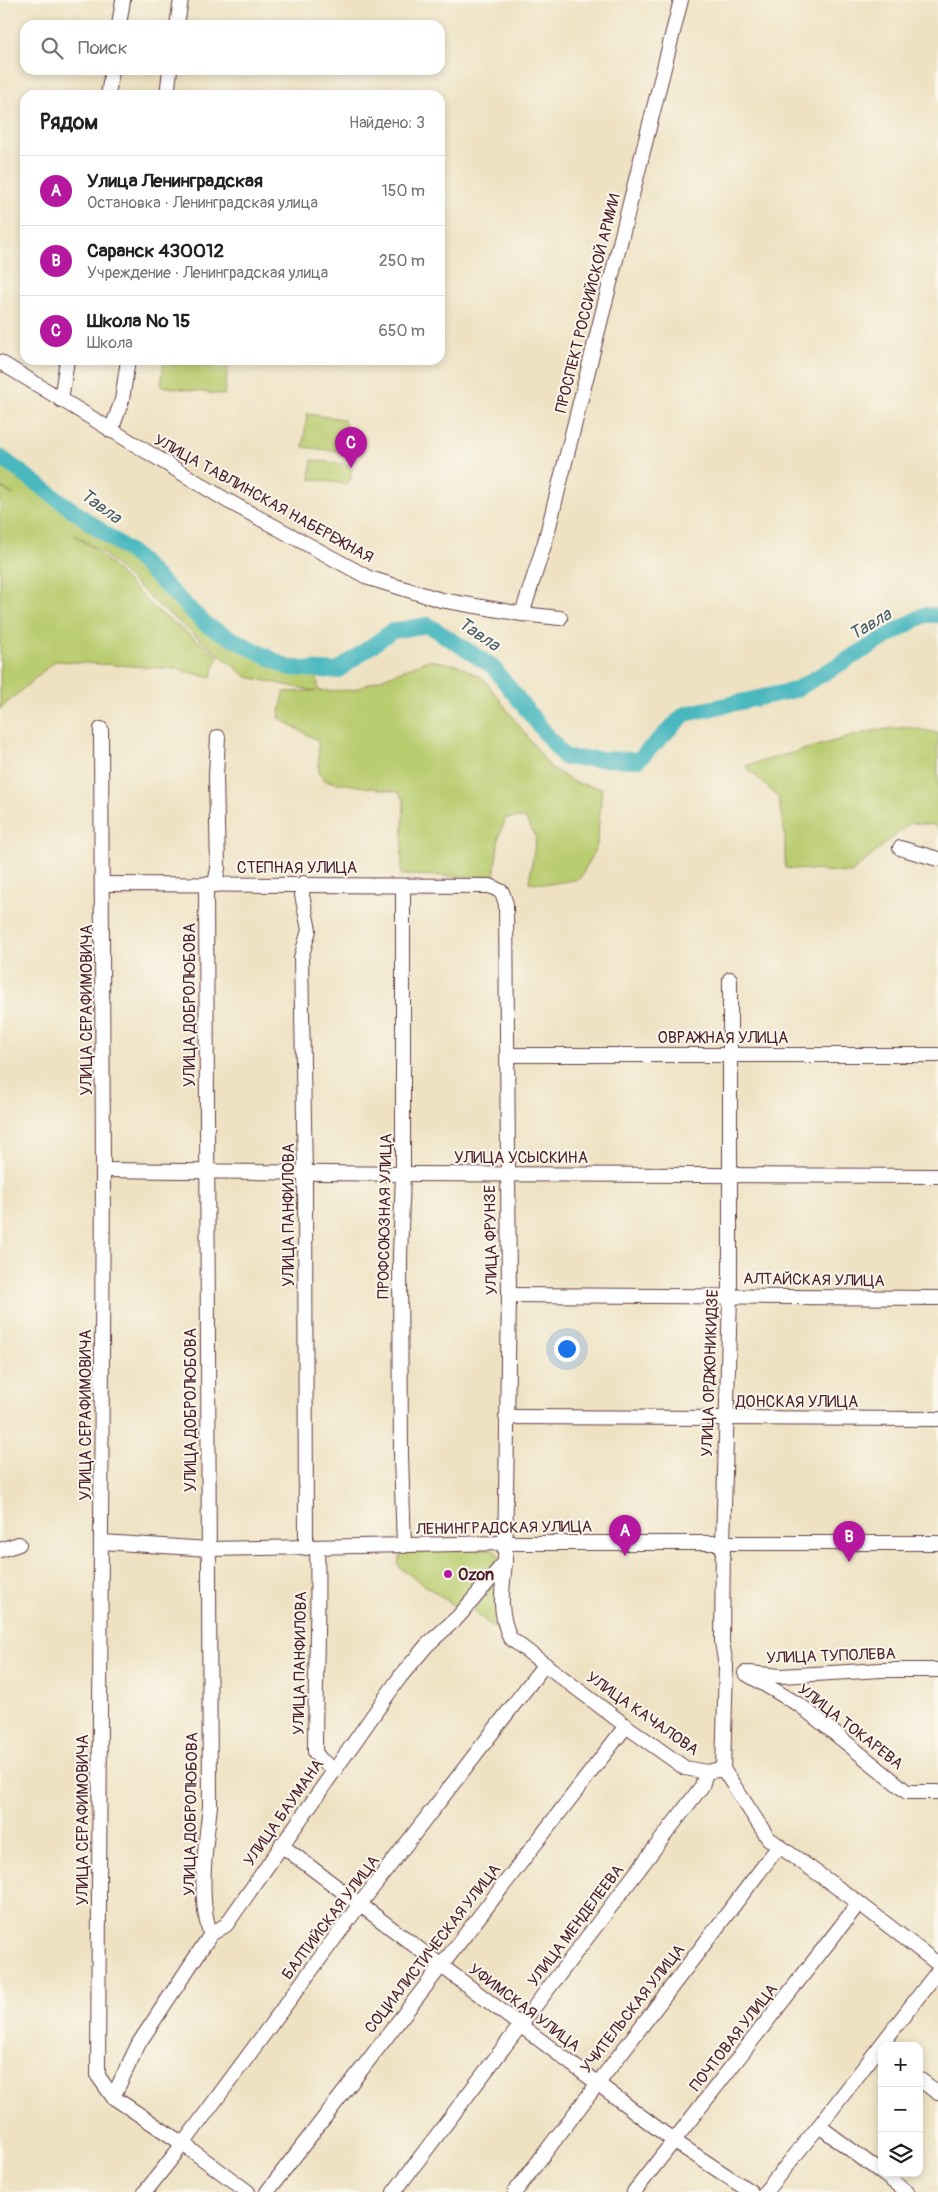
<!DOCTYPE html>
<html lang="ru">
<head>
<meta charset="utf-8">
<style>
  body { margin:0; font-family:Pangolin,sans-serif; background:#f6f6f6; color:#202124 }
  .controls { position:absolute; right:15px; bottom:15px; display:grid; overflow:hidden; border-radius:10px; box-shadow:0 2px 8px #0003 }
  .controls button { width:45px; height:45px; display:grid; place-items:center; padding:0; border:0; border-bottom:1px solid #e0e0e0; background:#fff; color:#202124; font:25px sans-serif }
  .you { position:absolute; left:566px; top:1348px; width:18px; height:18px; margin:-12px; border:4px solid #fff; border-radius:50%; background:#1a73e8; box-shadow:0 0 0 8px #1a73e833 }
  .badge { display:grid; place-items:center; width:32px; height:32px; border-radius:50%; background:#b5179e; color:#fff; font-size:16px; font-weight:700 }
  .pin { position:absolute; translate:-50% -41px; filter:drop-shadow(0 1px 2px #0008) }
  .pin::after { content:''; position:absolute; top:26px; width:18px; height:15px; background:inherit; clip-path:polygon(0 0,100% 0,50% 100%) }
  .list { margin:0; padding:0; list-style:none }
  h2 { display:flex; justify-content:space-between; align-items:center; height:65px; margin:0; padding:0 20px; font-size:21px }
  h2 small { font-size:16px; font-weight:400; color:#757577 }
  .list li { display:grid; grid-template-columns:32px 1fr auto; gap:15px; align-items:center; box-sizing:border-box; height:70px; padding:0 20px; border-top:1px solid #e0e0e0 }
  .list b { display:block; font-size:19px; white-space:nowrap }
  .list p { margin:0; font-size:16px; white-space:nowrap; color:#757577 }
  .list em { font-size:16px; font-style:normal; color:#757577 }
  .icon { flex:none; width:28px; height:28px; fill:none; stroke:currentColor; stroke-width:2; stroke-linecap:round; stroke-linejoin:round }
  .map { position:relative; flex:none; width:938px; height:2192px; overflow:hidden }
  .search { position:absolute; background:#fff; box-shadow:0 2px 8px #0003; left:20px; top:20px; width:425px; height:55px; display:flex; align-items:center; gap:12px; box-sizing:border-box; padding:0 18px; border-radius:15px; color:#757577; font-size:19px }
  .panel { position:absolute; background:#fff; box-shadow:0 2px 8px #0003; left:20px; top:90px; width:425px; height:275px; border-radius:15px }
  .map>svg:first-child { display:block }
</style>
</head>
<body>
<div class="map">
<svg width="938" height="2192" viewBox="0 0 938 2192">
  <rect width="100%" height="100%" fill="#fbf7ec"/>
  <filter id="ink" filterUnits="userSpaceOnUse"><feTurbulence type="fractalNoise" baseFrequency=".02" numOctaves="2"/><feDisplacementMap in="SourceGraphic" scale="10" xChannelSelector="R" yChannelSelector="G"/><feConvolveMatrix kernelMatrix="1 2 1 2 8 2 1 2 1" color-interpolation-filters="sRGB"/></filter>
  <filter id="wash" filterUnits="userSpaceOnUse"><feTurbulence type="fractalNoise" baseFrequency=".0096" numOctaves="4" result="noise"/><feDisplacementMap in="SourceGraphic" scale="20" xChannelSelector="R" yChannelSelector="G"/><feGaussianBlur stdDeviation="1.12" result="paint"/><feColorMatrix in="noise" values="0 0 0 0 0 0 0 0 0 0 0 0 0 0 0 0 0 1.4 0 .05"/><feComposite in="paint" operator="in"/></filter>
  <g filter="url(#wash)">
    <rect width="100%" height="100%" fill="#eee2c3"/>
    <g fill="#bacc6f" stroke="#82764d">
      <polygon points="164,360 229,360 224,395 161,386"/>
      <polygon points="307,414 343,419 354,442 352,453 303,447"/>
      <polygon points="312,460 350,465 352,468 350,481 347,484 310,479"/>
      <polygon points="0,467 98,519 217,624 249,656 317,663 318,691 353,690 428,660 458,665 484,679 551,768 576,783 602,788 597,845 580,879 549,884 529,882 536,838 525,818 506,818 499,836 494,877 401,875 404,800 398,792 326,781 319,774 318,741 279,718 284,692 315,691 247,677 159,606 98,549 74,535 95,549 155,609 218,656 211,678 176,669 55,661 0,709 0,487 14,495 0,486"/>
      <polygon points="906,727 938,733 938,829 934,825 910,823 851,873 785,868 785,835 778,797 745,766 871,731"/>
      <polygon points="468,1548 492,1549 499,1555 497,1566 458,1608 401,1569 398,1564 401,1553"/>
      <polygon points="500,1576 499,1632 473,1611"/>
    </g>
    <g fill="none" stroke-linecap="round" stroke-linejoin="round">
      <polyline stroke="#49b8bf" stroke-width="16" points="0,457 133,554 206,625 289,668 337,671 392,631 428,625 492,666 565,758 638,760 685,714 795,690 924,615 938,615"/>
    </g>
  </g>
  <g filter="url(#ink)">
    <g fill="none" stroke-linecap="round" stroke-linejoin="round">
      <g stroke="#633c42" stroke-width="16">
        <g id="minor">
          <polyline points="119,25 123,0"/>
          <polyline points="177,25 181,0"/>
          <polyline points="108,95 112,70"/>
          <polyline points="167,95 170,70"/>
          <polyline points="0,362 226,500 369,578 441,600 522,614 560,618"/>
          <polyline points="61,400 67,360"/>
          <polyline points="111,431 122,400 128,360"/>
          <polyline points="522,614 545,542 681,0"/>
          <polyline points="101,729 103,1170 98,2076 113,2097 183,2144 248,2192"/>
          <polyline points="900,848 938,859"/>
          <polyline points="303,883 302,895 309,930 301,958 305,1173 306,1548"/>
          <path d="M 103,884 L 490,886 L 502,892 L 506,904 L 509,1295 L 505,1562 C 502,1592 498,1610 510,1638 L 626,1726 L 685,1768 L 706,1772 L 723,1769 L 768,1838 L 859,1903 L 938,1964"/>
          <path d="M 206,884 L 210,1806 C 206,1842 197,1901 211,1934"/>
          <polyline points="215,885 218,868 216,776 218,737"/>
          <polyline points="403,886 403,1174 400,1256 401,1456 404,1546"/>
          <polyline points="508,1055 938,1055"/>
          <polyline points="103,1170 403,1174 938,1176"/>
          <polyline points="509,1295 938,1298"/>
          <polyline points="506,1417 938,1419"/>
          <polyline points="102,1542 209,1549 505,1543 938,1543"/>
          <path d="M 317,1548 C 319,1616 315,1684 315,1752 L 320,1759 L 334,1770"/>
          <polyline points="0,1550 19,1544"/>
          <polyline points="745,1673 801,1706 907,1792 938,1792"/>
          <polyline points="749,1673 781,1676 881,1670 938,1670"/>
          <polyline points="723,1769 726,1666 722,1642 723,1543 730,1296 730,979"/>
          <polyline points="281,1845 674,2141 751,2192"/>
          <polyline points="919,2079 938,2093"/>
          <polyline points="113,2097 139,2043 211,1934 226,1925 400,1677 427,1645 458,1617 505,1562"/>
          <polyline points="819,2126 882,2173"/>
          <polyline points="882,2173 907,2192"/>
          <polyline points="145,2192 183,2144 360,1904 545,1664"/>
          <polyline points="267,2192 626,1726"/>
          <polyline points="394,2192 702,1786 706,1772"/>
          <polyline points="515,2192 779,1846"/>
          <polyline points="634,2192 859,1903"/>
          <polyline points="765,2192 819,2126 938,1971"/>
        </g>
      </g>
      <use href="#minor" stroke="#fff" stroke-width="14"/>
    </g>
  </g>
  <circle fill="#b5179e" stroke="#fbf7ec" stroke-width="2" cx="448" cy="1574" r="5"/>
  <g text-anchor="middle" stroke-width="4" stroke-linejoin="round" paint-order="stroke">
    <g font-size="16" fill="#4a1f2b" stroke="#fbf7ec">
      <text transform="translate(587 303) rotate(-76)" y="6">ПРОСПЕКТ РОССИЙСКОЙ АРМИИ</text>
      <text transform="translate(264 498) rotate(29)" y="6">УЛИЦА ТАВЛИНСКАЯ НАБЕРЕЖНАЯ</text>
      <text x="297" y="873">СТЕПНАЯ УЛИЦА</text>
      <text transform="translate(189 1005) rotate(-90)" y="6">УЛИЦА ДОБРОЛЮБОВА</text>
      <text transform="translate(86 1010) rotate(-90)" y="6">УЛИЦА СЕРАФИМОВИЧА</text>
      <text x="723" y="1043">ОВРАЖНАЯ УЛИЦА</text>
      <text x="521" y="1163">УЛИЦА УСЫСКИНА</text>
      <text transform="translate(288 1215) rotate(-90)" y="6">УЛИЦА ПАНФИЛОВА</text>
      <text transform="translate(384 1216) rotate(-89)" y="6">ПРОФСОЮЗНАЯ УЛИЦА</text>
      <text transform="translate(490 1240) rotate(-91)" y="6">УЛИЦА ФРУНЗЕ</text>
      <text transform="translate(814 1279) rotate(1)" y="6">АЛТАЙСКАЯ УЛИЦА</text>
      <text transform="translate(709 1373) rotate(-88)" y="6">УЛИЦА ОРДЖОНИКИДЗЕ</text>
      <text x="797" y="1407">ДОНСКАЯ УЛИЦА</text>
      <text transform="translate(190 1410) rotate(-90)" y="6">УЛИЦА ДОБРОЛЮБОВА</text>
      <text transform="translate(85 1415) rotate(-90)" y="6">УЛИЦА СЕРАФИМОВИЧА</text>
      <text transform="translate(504 1527) rotate(-1)" y="6">ЛЕНИНГРАДСКАЯ УЛИЦА</text>
      <text transform="translate(831 1655) rotate(-2)" y="6">УЛИЦА ТУПОЛЕВА</text>
      <text transform="translate(299 1663) rotate(-89)" y="6">УЛИЦА ПАНФИЛОВА</text>
      <text transform="translate(643 1713) rotate(35)" y="6">УЛИЦА КАЧАЛОВА</text>
      <text transform="translate(851 1726) rotate(38)" y="6">УЛИЦА ТОКАРЕВА</text>
      <text transform="translate(283 1812) rotate(-55)" y="6">УЛИЦА БАУМАНА</text>
      <text transform="translate(190 1814) rotate(-89)" y="6">УЛИЦА ДОБРОЛЮБОВА</text>
      <text transform="translate(82 1820) rotate(-90)" y="6">УЛИЦА СЕРАФИМОВИЧА</text>
      <text transform="translate(330 1917) rotate(-53)" y="6">БАЛТИЙСКАЯ УЛИЦА</text>
      <text transform="translate(575 1925) rotate(-53)" y="6">УЛИЦА МЕНДЕЛЕЕВА</text>
      <text transform="translate(432 1948) rotate(-52)" y="6">СОЦИАЛИСТИЧЕСКАЯ УЛИЦА</text>
      <text transform="translate(525 2007) rotate(37)" y="6">УФИМСКАЯ УЛИЦА</text>
      <text transform="translate(632 2008) rotate(-52)" y="6">УЧИТЕЛЬСКАЯ УЛИЦА</text>
      <text transform="translate(733 2037) rotate(-52)" y="6">ПОЧТОВАЯ УЛИЦА</text>
    </g>
    <g font-size="16" font-weight="bold" fill="#4a1f2b" stroke="#fbf7ec" text-anchor="start">
      <text x="458" y="1580">Ozon</text>
    </g>
    <g font-size="18" font-style="italic" fill="#4a5c66" stroke="#fbf7ec">
      <text transform="translate(101 506) rotate(36)" y="6">Тавла</text>
      <text transform="translate(870 624) rotate(-30)" y="6">Тавла</text>
      <text transform="translate(479 634) rotate(34)" y="6">Тавла</text>
    </g>
  </g>
</svg>
<div class="controls">
<button>+</button>
<button>−</button>
<button><svg class="icon" aria-label="layers" viewBox="0 0 24 24"><path d="M12 4l9 5-9 5-9-5zM3 14l9 5 9-5"/></svg></button>
</div>
<div class="you"></div>
<div class="pin badge" style="left:625px;top:1556px">A</div>
<div class="pin badge" style="left:849px;top:1562px">B</div>
<div class="pin badge" style="left:351px;top:468px">C</div>
<div class="search"><svg class="icon" aria-label="search" viewBox="0 0 24 24"><circle cx="10" cy="10" r="6"/><path d="M15 15l6 6"/></svg>Поиск</div>
<section class="panel">
<h2>Рядом<small>Найдено: 3</small></h2>
<ul class="list">
<li><span class="badge">A</span><div><b>Улица Ленинградская</b><p>Остановка · Ленинградская улица</p></div><em>150 m</em></li>
<li><span class="badge">B</span><div><b>Саранск 430012</b><p>Учреждение · Ленинградская улица</p></div><em>250 m</em></li>
<li><span class="badge">C</span><div><b>Школа № 15</b><p>Школа</p></div><em>650 m</em></li>
</ul>
</section>
</div>
</body>
</html>
